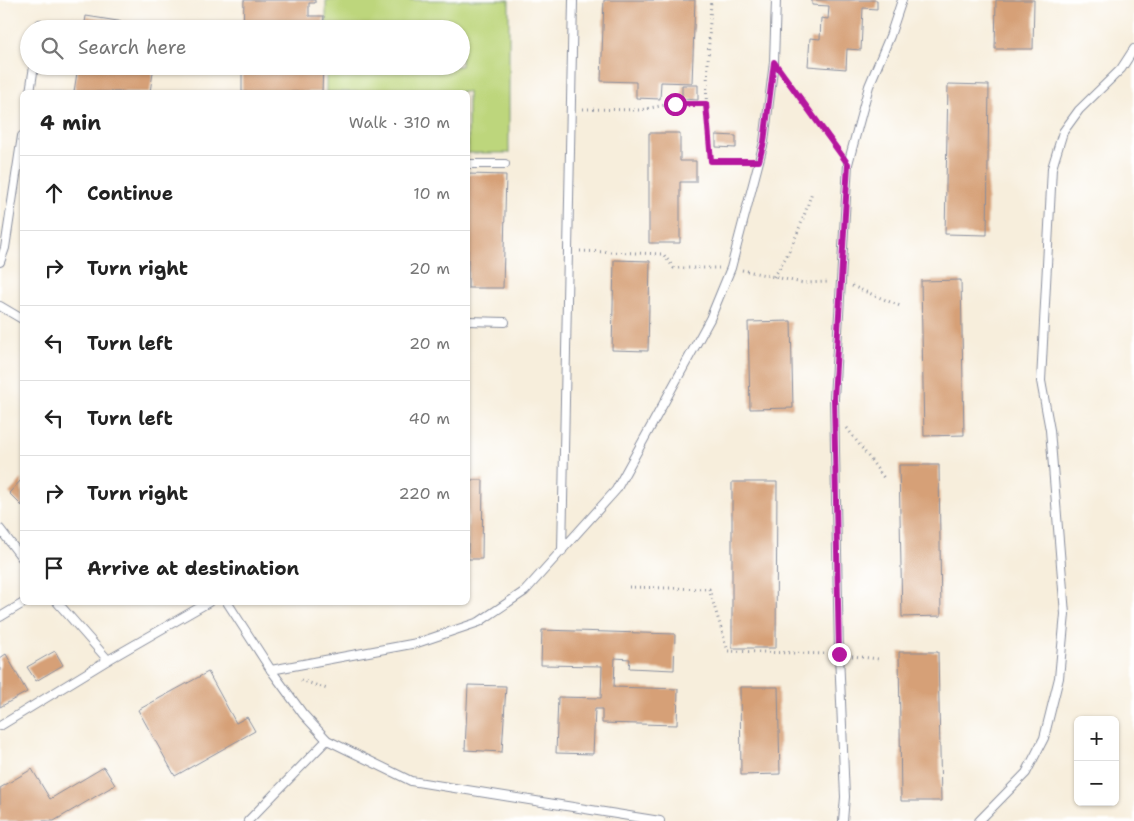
<!DOCTYPE html>
<html lang="en">
<head>
<meta charset="utf-8">
<style>
  body { margin:0; font-family:"Shantell Sans",sans-serif; background:#f2f2f2; color:#222 }
  .controls { position:absolute; right:15px; bottom:15px; display:grid; overflow:hidden; border-radius:8px; box-shadow:0 1px 4px #0004 }
  .controls button { width:45px; height:45px; display:grid; place-items:center; padding:0; border:0; border-bottom:1px solid #e0e0e0; background:#fff; color:#222; font:25px sans-serif }
  .stop { position:absolute; width:15px; height:15px; margin:-11px; border:4px solid #b5179e; border-radius:50%; background:#fff }
  .stop.end { background:#b5179e; border-color:#fff; box-shadow:0 1px 5px #0008 }
  .list { margin:0; padding:0; list-style:none }
  h2 { display:flex; justify-content:space-between; align-items:center; height:65px; margin:0; padding:0 20px; font-size:21px }
  h2 small { font-size:16px; font-weight:400; color:#767676 }
  .list li { display:grid; grid-template-columns:32px 1fr auto; gap:15px; align-items:center; box-sizing:border-box; height:75px; padding:0 20px; border-top:1px solid #e0e0e0 }
  .list b { display:block; font-size:19px; white-space:nowrap }
  .list em { font-size:16px; font-style:normal; color:#767676 }
  .icon { flex:none; width:28px; height:28px; fill:none; stroke:currentColor; stroke-width:2; stroke-linecap:round; stroke-linejoin:round }
  .map { position:relative; flex:none; width:1134px; height:821px; overflow:hidden }
  .search { position:absolute; background:#fff; box-shadow:0 1px 4px #0004; left:20px; top:20px; width:450px; height:55px; display:flex; align-items:center; gap:12px; box-sizing:border-box; padding:0 18px; border-radius:28px; color:#767676; font-size:19px }
  .panel { position:absolute; background:#fff; box-shadow:0 1px 4px #0004; left:20px; top:90px; width:450px; height:515px; border-radius:8px }
  .map>svg:first-child { display:block }
</style>
</head>
<body>
<div class="map">
<svg width="1134" height="821" viewBox="0 0 1134 821">
  <rect width="100%" height="100%" fill="#fff"/>
  <filter id="ink" filterUnits="userSpaceOnUse"><feTurbulence type="fractalNoise" baseFrequency=".02" numOctaves="2"/><feDisplacementMap in="SourceGraphic" scale="10" xChannelSelector="R" yChannelSelector="G"/><feConvolveMatrix kernelMatrix="1 2 1 2 8 2 1 2 1" color-interpolation-filters="sRGB"/></filter>
  <filter id="wash" filterUnits="userSpaceOnUse"><feTurbulence type="fractalNoise" baseFrequency=".0096" numOctaves="4" result="noise"/><feDisplacementMap in="SourceGraphic" scale="20" xChannelSelector="R" yChannelSelector="G"/><feGaussianBlur stdDeviation="1.12" result="paint"/><feColorMatrix in="noise" values="0 0 0 0 0 0 0 0 0 0 0 0 0 0 0 0 0 1.4 0 .05"/><feComposite in="paint" operator="in"/></filter>
  <g filter="url(#wash)">
    <rect width="100%" height="100%" fill="#f7eedc"/>
    <polygon fill="#bdd67b" stroke="#6c826c" points="326,0 509,0 509,153 468,153 468,92 326,92 326,66 461,66 461,29 326,29"/>
    <g id="blocks">
      <g fill="#d6a077">
        <polygon points="244,0 315,0 315,3 309,3 309,16 324,16 323,29 243,29"/>
        <polygon points="604,0 695,0 692,83 661,82 660,99 636,98 636,82 601,81"/>
        <polygon points="812,0 877,0 877,9 863,8 861,50 847,49 846,69 808,66 810,38 820,39 821,18 828,19 829,6 812,5"/>
        <polygon points="996,0 1034,0 1033,49 995,49"/>
        <polygon points="86,16 162,28 162,29 84,29"/>
        <polygon points="78,66 154,66 150,92 74,92"/>
        <polygon points="242,66 323,66 322,92 242,92"/>
        <polygon points="948,84 989,85 987,235 945,234"/>
        <polygon points="682,85 698,85 698,100 682,99"/>
        <polygon points="649,133 680,133 680,161 696,161 696,182 680,182 680,243 649,243"/>
        <polygon points="716,135 736,136 736,148 716,147"/>
        <polygon points="468,174 506,175 503,288 468,288"/>
        <polygon points="614,260 650,261 648,351 612,350"/>
        <polygon points="961,280 964,435 924,436 921,281"/>
        <polygon points="791,321 793,408 750,409 748,322"/>
        <polygon points="899,465 939,465 941,616 902,617"/>
        <polygon points="22,479 22,506 9,493"/>
        <polygon points="468,480 483,480 482,559 468,559"/>
        <polygon points="732,482 777,482 776,648 732,648"/>
        <polygon points="542,630 675,634 674,670 629,668 630,659 615,658 614,687 678,689 677,725 602,723 602,709 595,709 593,754 556,753 558,697 601,698 602,666 541,665"/>
        <polygon points="55,651 63,665 36,681 27,667"/>
        <polygon points="899,652 938,652 941,801 901,801"/>
        <polygon points="6,654 27,692 0,707 0,658"/>
        <polygon points="208,672 236,723 247,717 255,731 175,776 138,710"/>
        <polygon points="468,685 506,686 502,752 465,750"/>
        <polygon points="740,687 778,687 780,774 741,775"/>
        <polygon points="104,767 115,785 54,821 0,821 0,788 32,769 50,799"/>
      </g>
    </g>
  </g>
  <g filter="url(#ink)">
    <use href="#blocks" fill-opacity="0" stroke="#898e9d" stroke-width="1"/>
    <g fill="none" stroke-linecap="round" stroke-linejoin="round">
      <g stroke="#898e9d" stroke-width="10">
        <g id="service">
          <polyline points="40,29 40,24"/>
          <polyline points="30,92 34,66"/>
          <polyline points="468,164 505,164"/>
          <polyline points="0,262 5,248 22,136"/>
          <polyline points="0,306 22,319"/>
          <polyline points="468,321 505,322"/>
          <polyline points="0,529 22,558"/>
          <polyline points="562,551 573,0"/>
          <polyline points="57,602 108,660 209,602"/>
          <polyline points="227,602 271,670 303,714 327,740 411,781 660,821"/>
          <polyline points="0,617 25,602"/>
          <polyline points="271,670 417,643 479,622 525,591 616,490 710,319 731,268 764,142 774,62 776,0"/>
          <polyline points="0,726 108,660"/>
          <polyline points="248,821 327,740"/>
          <polyline points="843,821 845,797 839,654 834,398 848,164 869,86 890,36 902,0"/>
          <polyline points="979,821 1026,773 1044,738 1059,678 1065,614 1050,430 1041,381 1052,168 1063,132 1079,110 1121,69 1134,49"/>
        </g>
      </g>
      <g stroke="#898e9d" stroke-width="3" stroke-dasharray="1 4" stroke-linecap="butt">
        <polyline points="785,77 838,150"/>
        <polyline points="706,104 711,0"/>
        <polyline points="583,109 640,110 675,103 706,104 711,161 747,161"/>
        <polyline points="580,251 663,254 674,268 719,268"/>
        <polyline points="742,270 803,283 830,282"/>
        <path d="M 774,277 C 792,250 802,223 812,192"/>
        <polyline points="852,286 900,306"/>
        <polyline points="847,428 884,478"/>
        <polyline points="629,587 709,589 728,651 826,654"/>
        <polyline points="852,656 879,659"/>
        <polyline points="301,680 327,689"/>
      </g>
      <use href="#service" stroke="#fff" stroke-width="8"/>
    </g>
  </g>
  <g fill="none" stroke-linecap="round" stroke-linejoin="round" filter="url(#ink)">
    <polyline stroke="#b5179e" stroke-width="6" points="675,104 706,104 711,161 759,161 764,142 774,62 848,164 834,398 839,654"/>
  </g>
</svg>
<div class="controls">
<button>+</button>
<button>−</button>
</div>
<div class="stop" style="left:675px;top:104px"></div>
<div class="stop end" style="left:839px;top:654px"></div>
<div class="search"><svg class="icon" aria-label="search" viewBox="0 0 24 24"><circle cx="10" cy="10" r="6"/><path d="M15 15l6 6"/></svg>Search here</div>
<section class="panel">
<h2>4 min<small>Walk · 310 m</small></h2>
<ul class="list">
<li><svg class="icon" aria-label="ahead" viewBox="0 0 24 24"><path d="M12 20V5M6 11l6-6 6 6"/></svg><div><b>Continue</b></div><em>10 m</em></li>
<li><svg class="icon" aria-label="right" viewBox="0 0 24 24"><path d="M7 20v-9h11M14 6l5 5-5 5"/></svg><div><b>Turn right</b></div><em>20 m</em></li>
<li><svg class="icon" aria-label="left" viewBox="0 0 24 24"><path d="M17 20v-9H6M10 6l-5 5 5 5"/></svg><div><b>Turn left</b></div><em>20 m</em></li>
<li><svg class="icon" aria-label="left" viewBox="0 0 24 24"><path d="M17 20v-9H6M10 6l-5 5 5 5"/></svg><div><b>Turn left</b></div><em>40 m</em></li>
<li><svg class="icon" aria-label="right" viewBox="0 0 24 24"><path d="M7 20v-9h11M14 6l5 5-5 5"/></svg><div><b>Turn right</b></div><em>220 m</em></li>
<li><svg class="icon" aria-label="arrive" viewBox="0 0 24 24"><path d="M6 21V4h12l-3 4 3 4H6"/></svg><div><b>Arrive at destination</b></div></li>
</ul>
</section>
</div>
</body>
</html>
